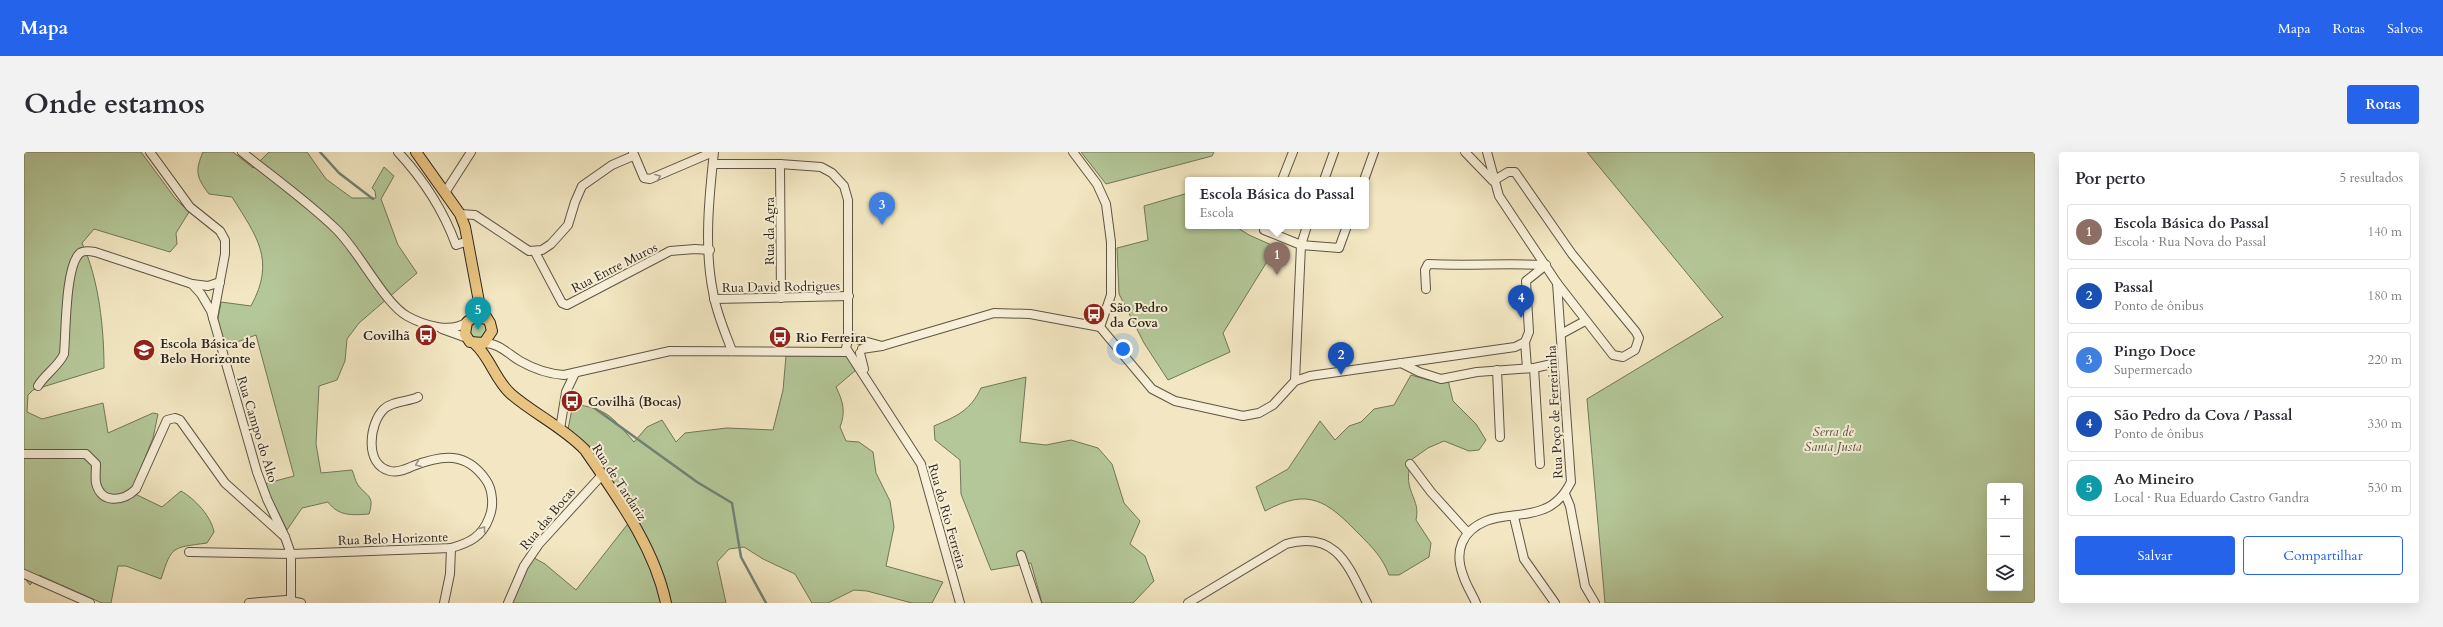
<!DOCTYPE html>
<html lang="pt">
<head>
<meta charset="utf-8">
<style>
  body { margin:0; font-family:Cardo,serif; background:#f2f2f3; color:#2b2b33 }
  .controls { position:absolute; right:12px; bottom:12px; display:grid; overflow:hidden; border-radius:4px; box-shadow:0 4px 16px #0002 }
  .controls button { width:36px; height:36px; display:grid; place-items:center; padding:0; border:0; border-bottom:1px solid #e1e1e2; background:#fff; color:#2b2b33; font:20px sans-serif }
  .you { position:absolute; left:1099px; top:197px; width:14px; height:14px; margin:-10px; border:3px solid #fff; border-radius:50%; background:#1a73e8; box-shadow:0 0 0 6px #1a73e833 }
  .badge { display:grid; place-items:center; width:26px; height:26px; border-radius:50%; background:#2563eb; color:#fff; font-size:13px; font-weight:700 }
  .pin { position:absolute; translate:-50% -33px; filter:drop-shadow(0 1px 2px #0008) }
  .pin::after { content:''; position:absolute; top:21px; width:14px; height:12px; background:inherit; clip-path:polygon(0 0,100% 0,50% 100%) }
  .popup { position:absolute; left:1161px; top:25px; width:184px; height:52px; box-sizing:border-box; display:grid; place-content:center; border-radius:4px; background:#fff; filter:drop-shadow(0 1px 3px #0005); font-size:13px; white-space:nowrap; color:#7c7c81 }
  .popup b { font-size:15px; color:#2b2b33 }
  .popup::after { content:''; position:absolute; left:50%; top:100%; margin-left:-8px; border:8px solid transparent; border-top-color:#fff }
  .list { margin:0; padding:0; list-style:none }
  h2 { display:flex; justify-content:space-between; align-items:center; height:52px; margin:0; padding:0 16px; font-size:17px }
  h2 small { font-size:13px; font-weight:400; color:#7c7c81 }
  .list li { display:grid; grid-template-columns:26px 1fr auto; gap:12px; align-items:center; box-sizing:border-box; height:56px; margin:0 8px 8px; padding:0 8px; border:1px solid #e1e1e2; border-radius:4px }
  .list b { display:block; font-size:15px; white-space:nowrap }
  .list p { margin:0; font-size:13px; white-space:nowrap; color:#7c7c81 }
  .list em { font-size:13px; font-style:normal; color:#7c7c81 }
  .actions { display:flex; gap:8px; padding:12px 16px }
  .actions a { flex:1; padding:9px 0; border:1px solid #2563eb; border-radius:4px; text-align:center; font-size:14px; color:#2563eb }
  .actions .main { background:#2563eb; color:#fff }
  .icon { flex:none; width:22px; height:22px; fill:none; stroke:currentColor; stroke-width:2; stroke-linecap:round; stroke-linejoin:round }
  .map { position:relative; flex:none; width:2011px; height:451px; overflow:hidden; border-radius:4px }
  header { display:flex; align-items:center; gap:24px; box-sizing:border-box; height:56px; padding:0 20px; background:#2563eb; color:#fff }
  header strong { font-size:19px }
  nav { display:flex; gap:22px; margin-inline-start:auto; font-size:14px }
  .intro { display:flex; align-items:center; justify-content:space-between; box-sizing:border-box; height:96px; padding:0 24px }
  h1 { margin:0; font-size:28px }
  .button { padding:10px 18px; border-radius:4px; background:#2563eb; color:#fff; font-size:14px; font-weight:700 }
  main { display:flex; gap:24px; padding:0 24px }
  aside { flex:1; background:#fff; border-radius:4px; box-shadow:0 4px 16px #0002 }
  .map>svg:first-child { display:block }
</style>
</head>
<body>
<header>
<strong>Mapa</strong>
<nav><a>Mapa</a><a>Rotas</a><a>Salvos</a></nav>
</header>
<div class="intro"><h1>Onde estamos</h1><a class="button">Rotas</a></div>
<main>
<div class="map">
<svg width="2011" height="451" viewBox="0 0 2011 451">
  <rect width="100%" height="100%" fill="#f2e7c2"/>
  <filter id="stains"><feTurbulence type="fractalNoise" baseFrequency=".005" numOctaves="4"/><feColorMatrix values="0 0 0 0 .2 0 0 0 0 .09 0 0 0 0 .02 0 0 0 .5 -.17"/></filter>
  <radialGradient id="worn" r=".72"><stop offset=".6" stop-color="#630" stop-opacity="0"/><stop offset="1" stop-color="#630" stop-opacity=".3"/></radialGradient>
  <g fill="#b4c798" stroke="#71765a" fill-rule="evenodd">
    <path d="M 0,0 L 117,0 L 151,46 L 165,60 L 152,81 L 153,92 L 146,100 L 70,77 L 58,91 C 75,127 80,177 80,216 L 9,238 L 4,243 L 3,260 L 18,267 L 79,251 L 84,281 L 129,261 L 134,262 L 129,286 L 107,340 L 138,355 L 157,339 C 171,347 187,364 190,380 L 183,391 C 148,396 148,393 137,427 L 102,414 L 94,414 L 87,451 L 78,451 L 15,423 L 6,433 L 0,425 Z"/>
    <path d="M 179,0 L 209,0 L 229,16 L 245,0 L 283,0 L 302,27 L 328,46 L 352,46 L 351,39 L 348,36 L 360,15 L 370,24 L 357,47 L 374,93 L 393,121 L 335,171 L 323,187 L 321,209 L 313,228 L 295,234 L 292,292 L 297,321 L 328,318 C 330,322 331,329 334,333 C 343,345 351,343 345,362 C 329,363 315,365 304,350 L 278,356 L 263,378 L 240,332 L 270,324 L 232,183 L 200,195 L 193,172 L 197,150 L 227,154 C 252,108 233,85 208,45 L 185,42 C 172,25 171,19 179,0 Z"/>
    <polygon points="1057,0 1190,0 1188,4 1082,32"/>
    <path d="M 1563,0 L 2011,0 L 2011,451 L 1581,451 L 1563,247 L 1699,165 ZM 1966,334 L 1996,334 L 1996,436 L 1966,436 Z"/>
    <polygon points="1164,41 1164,74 1211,74 1225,83 1252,95 1199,181 1206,200 1144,228 1120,191 1095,142 1093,96 1124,88 1120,54"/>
    <polygon points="453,168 462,172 464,178 459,186 450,186 446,182 445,174"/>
    <path d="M 818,203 L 825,206 L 832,218 L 812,235 C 819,249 822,260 816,275 L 822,289 L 835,290 L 849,300 L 852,321 L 866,349 L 870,375 L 862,414 L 919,430 L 908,451 L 888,451 L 843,439 L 830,438 L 804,451 L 788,451 L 771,422 L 739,407 L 720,395 L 705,397 L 693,410 L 702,451 L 484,451 L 505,403 L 521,412 L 552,438 L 610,364 L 568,297 L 544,277 L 549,252 C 584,257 587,264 610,290 L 623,275 L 638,268 L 652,290 L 661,281 L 703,276 L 749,278 L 759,238 L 762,204 Z"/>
    <path d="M 1387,223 L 1404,228 L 1424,228 L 1429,249 L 1452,272 L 1462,288 L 1455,298 L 1445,299 L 1420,289 L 1404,296 L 1387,308 C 1385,317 1383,326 1386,336 C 1390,349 1395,354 1392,368 L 1407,391 L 1405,405 L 1375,423 L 1365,423 C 1359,406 1348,395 1335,382 C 1303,349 1285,335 1241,359 L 1232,335 L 1264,317 L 1296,269 L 1311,288 L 1325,274 L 1337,270 L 1350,257 L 1370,253 Z"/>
    <path d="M 1002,225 L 996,290 L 1022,293 L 1047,288 L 1074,296 L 1088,312 L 1100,351 L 1116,369 L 1106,392 L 1121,404 L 1130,429 L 1109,451 L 1018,451 L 1007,411 L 967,418 L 937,342 L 936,308 L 911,288 L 910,274 C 933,264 946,259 957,236 Z"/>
  </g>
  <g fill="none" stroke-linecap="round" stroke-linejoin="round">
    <g stroke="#708273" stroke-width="2.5">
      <polyline points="296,0 315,21 349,47"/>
      <polyline points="569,255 673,330 708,351 717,405 742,451"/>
    </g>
    <g stroke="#5f5545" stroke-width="10">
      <g id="minor">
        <polyline points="126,0 166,55 196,79 201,88 201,102 189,166"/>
        <path d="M 218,0 C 249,25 283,49 312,77 C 335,99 360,151 383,164 C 399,173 427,182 443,170"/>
        <path d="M 374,0 C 400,28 419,57 432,93 L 444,89"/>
        <polyline points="609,0 620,26 626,27 689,0"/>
        <path d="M 690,0 C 685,45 680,96 689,140 C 692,160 701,180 708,199"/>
        <polyline points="1049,0 1073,32 1082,52 1087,90 1087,143 1076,175"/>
        <polyline points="1441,0 1469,29 1484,20 1491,20 1548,102 1612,180 1615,186 1611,198 1599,205 1589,203 1533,131"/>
        <polyline points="689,12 756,12 797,15 808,21 820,34 824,48 824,188"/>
        <polyline points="756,12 757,146"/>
        <polyline points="1258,28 1269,0"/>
        <polyline points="1300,28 1310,0"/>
        <polyline points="1340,28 1350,0"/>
        <polyline points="422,39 447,0"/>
        <polyline points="436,62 451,63 505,99 518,98 527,92 544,73 551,50 558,34 588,13 609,4"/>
        <polyline points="1241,74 1240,78 1277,93 1315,96 1323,74"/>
        <polyline points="511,100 538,151 543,153 646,99 671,97 686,98"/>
        <polyline points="168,132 184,134 196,130"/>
        <path d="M 1402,137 L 1401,118 L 1404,112 C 1443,114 1483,111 1522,113"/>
        <polyline points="690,147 825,144"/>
        <polyline points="1076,175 1128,237 1151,249 1219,264 1235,261 1249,253 1271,229 1286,224 1491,195 1501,190 1505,180 1502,129 1522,113"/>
        <polyline points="418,177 443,186"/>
        <polyline points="1537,182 1561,169"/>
        <polyline points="1501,190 1503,216"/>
        <path d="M 460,191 C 475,191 484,202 496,209 C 510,217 525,222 540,223 L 646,199 L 823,200"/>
        <polyline points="858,194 829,186 824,188 822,196 897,312 936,451"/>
        <polyline points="838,197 858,194 970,161 1006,162 1076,175"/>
        <polyline points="836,201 840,217"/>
        <polyline points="1377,211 1395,220 1417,227 1453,220 1510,216 1528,212"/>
        <polyline points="1510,216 1516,312"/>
        <polyline points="1473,218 1476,285"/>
        <polyline points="1271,229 1277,93 1283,74"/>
        <path d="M 14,234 C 21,222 34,215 40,202 C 42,181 41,114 56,101 C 60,98 66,99 71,100 L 168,132 L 177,142 L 187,159 L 233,320 L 243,347 L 261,385"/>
        <polyline points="536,277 542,240 551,221"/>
        <path d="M 0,302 L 62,302 L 72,312 C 72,318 71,325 72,331 C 77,353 100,349 112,337 L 143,268 L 151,266 L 156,268 L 201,331 L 261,385 L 267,402 L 165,400"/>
        <polyline points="1386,312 1407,340 1444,381"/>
        <polyline points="1541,342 1546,354 1561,434 1571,451"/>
        <polyline points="1490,365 1500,407 1531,451"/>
        <polyline points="997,403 1013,451"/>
        <polyline points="0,422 66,451"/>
        <path d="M 267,449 L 267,402 L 427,396 C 445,391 458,385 465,366 C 470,355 469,338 462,328 C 442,299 418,303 389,314 C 382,317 374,321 366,319 C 340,313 345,271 360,257 C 368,249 384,250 394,245"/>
        <polyline points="225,451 262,448 277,451"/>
        <polyline points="420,451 426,422 427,396"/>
        <polyline points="484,451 500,414 515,392 578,323"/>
        <path d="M 1164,451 L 1262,392 C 1312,378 1324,413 1343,451"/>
        <path d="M 1452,451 C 1448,442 1442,433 1439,423 C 1430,399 1438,379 1462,369 C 1479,362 1502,365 1520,357 C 1533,352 1541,342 1547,330 L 1533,131 L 1475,44 L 1463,0"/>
      </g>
    </g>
    <g stroke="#2e241b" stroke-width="12">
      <g id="major">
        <polyline points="392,0 436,62 441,75 456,155 466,171 468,179 460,191 446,190 441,182 443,170 450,165 463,167"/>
        <path d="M 451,192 C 466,205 471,228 487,242 C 510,262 539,275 561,298 C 593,345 630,394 642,451"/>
      </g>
    </g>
    <use href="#minor" stroke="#f7efd7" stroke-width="8"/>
    <use href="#major" stroke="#e9c481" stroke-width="10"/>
  </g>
  <defs><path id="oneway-chevron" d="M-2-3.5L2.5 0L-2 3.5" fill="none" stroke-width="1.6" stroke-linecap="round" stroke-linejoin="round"/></defs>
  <g stroke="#9d9482">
    <use href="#oneway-chevron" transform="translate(634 25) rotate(-21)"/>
    <use href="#oneway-chevron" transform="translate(394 312) rotate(159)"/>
    <use href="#oneway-chevron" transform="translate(459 377) rotate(-54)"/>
  </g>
  <defs>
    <g id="bus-disc" transform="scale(1.15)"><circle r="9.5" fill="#8f2418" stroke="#f7efd7"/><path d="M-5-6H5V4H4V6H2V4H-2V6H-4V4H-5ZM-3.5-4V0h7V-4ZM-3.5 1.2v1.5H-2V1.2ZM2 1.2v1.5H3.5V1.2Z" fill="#fff"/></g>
    <g id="school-disc" transform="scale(1.15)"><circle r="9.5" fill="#8f2418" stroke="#f7efd7"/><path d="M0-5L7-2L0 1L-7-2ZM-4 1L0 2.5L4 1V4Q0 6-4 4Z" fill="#fff"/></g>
  </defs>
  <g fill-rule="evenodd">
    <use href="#bus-disc" x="1070" y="162"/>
    <use href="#bus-disc" x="402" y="183"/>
    <use href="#bus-disc" x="756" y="185"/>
    <use href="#school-disc" x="120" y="198"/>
    <use href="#bus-disc" x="548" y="249"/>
  </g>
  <g text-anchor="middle" stroke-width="4" stroke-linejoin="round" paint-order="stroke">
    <g font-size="13" fill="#2e241b" stroke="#f7efd7">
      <text transform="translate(745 79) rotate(-90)" y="5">Rua da Agra</text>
      <text transform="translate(590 115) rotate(-27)" y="5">Rua Entre Muros</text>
      <text transform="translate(757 134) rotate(-1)" y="5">Rua David Rodrigues</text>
      <text transform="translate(1530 260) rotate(-93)" y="5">Rua Poço de Ferreirinha</text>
      <text transform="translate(234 277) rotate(73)" y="5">Rua Campo do Alto</text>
      <text transform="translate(596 330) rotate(57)" y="5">Rua de Tardariz</text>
      <text transform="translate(924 364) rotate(74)" y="5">Rua do Rio Ferreira</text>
      <text transform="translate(523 366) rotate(-50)" y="5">Rua das Bocas</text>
      <text transform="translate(369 386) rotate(-2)" y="5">Rua Belo Horizonte</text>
    </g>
    <g font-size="13" font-weight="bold" fill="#2e241b" stroke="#f7efd7" text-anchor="start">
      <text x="1086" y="160">São Pedro<tspan x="1086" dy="15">da Cova</tspan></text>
      <text x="386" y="188" text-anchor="end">Covilhã</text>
      <text x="772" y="190">Rio Ferreira</text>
      <text x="136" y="196">Escola Básica de<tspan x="136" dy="15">Belo Horizonte</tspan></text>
      <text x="564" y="254">Covilhã (Bocas)</text>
    </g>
    <g font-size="13" font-style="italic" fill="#565540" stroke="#f7efd7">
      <text x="1809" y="284">Serra de<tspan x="1809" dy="15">Santa Justa</tspan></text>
    </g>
  </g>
  <rect width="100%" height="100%" filter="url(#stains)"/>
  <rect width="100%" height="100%" fill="url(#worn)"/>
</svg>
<div class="controls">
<button>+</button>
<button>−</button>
<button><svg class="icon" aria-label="layers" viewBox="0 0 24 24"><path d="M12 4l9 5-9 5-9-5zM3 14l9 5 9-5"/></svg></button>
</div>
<div class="you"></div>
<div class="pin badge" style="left:1253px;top:123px;background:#8d6e63">1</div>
<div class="popup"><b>Escola Básica do Passal</b>Escola</div>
<div class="pin badge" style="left:1317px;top:223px;background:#1a4fb4">2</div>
<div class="pin badge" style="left:858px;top:73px;background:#3f7fe0">3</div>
<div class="pin badge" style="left:1497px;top:166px;background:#1a4fb4">4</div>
<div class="pin badge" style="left:454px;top:178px;background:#0f9aa8">5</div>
</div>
<aside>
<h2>Por perto<small>5 resultados</small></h2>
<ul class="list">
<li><span class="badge" style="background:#8d6e63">1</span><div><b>Escola Básica do Passal</b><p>Escola · Rua Nova do Passal</p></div><em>140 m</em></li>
<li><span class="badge" style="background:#1a4fb4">2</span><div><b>Passal</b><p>Ponto de ônibus</p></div><em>180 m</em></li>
<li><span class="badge" style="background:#3f7fe0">3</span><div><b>Pingo Doce</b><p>Supermercado</p></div><em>220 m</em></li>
<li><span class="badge" style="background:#1a4fb4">4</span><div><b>São Pedro da Cova / Passal</b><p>Ponto de ônibus</p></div><em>330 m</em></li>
<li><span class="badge" style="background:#0f9aa8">5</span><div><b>Ao Mineiro</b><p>Local · Rua Eduardo Castro Gandra</p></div><em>530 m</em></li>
</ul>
<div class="actions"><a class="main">Salvar</a><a>Compartilhar</a></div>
</aside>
</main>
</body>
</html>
